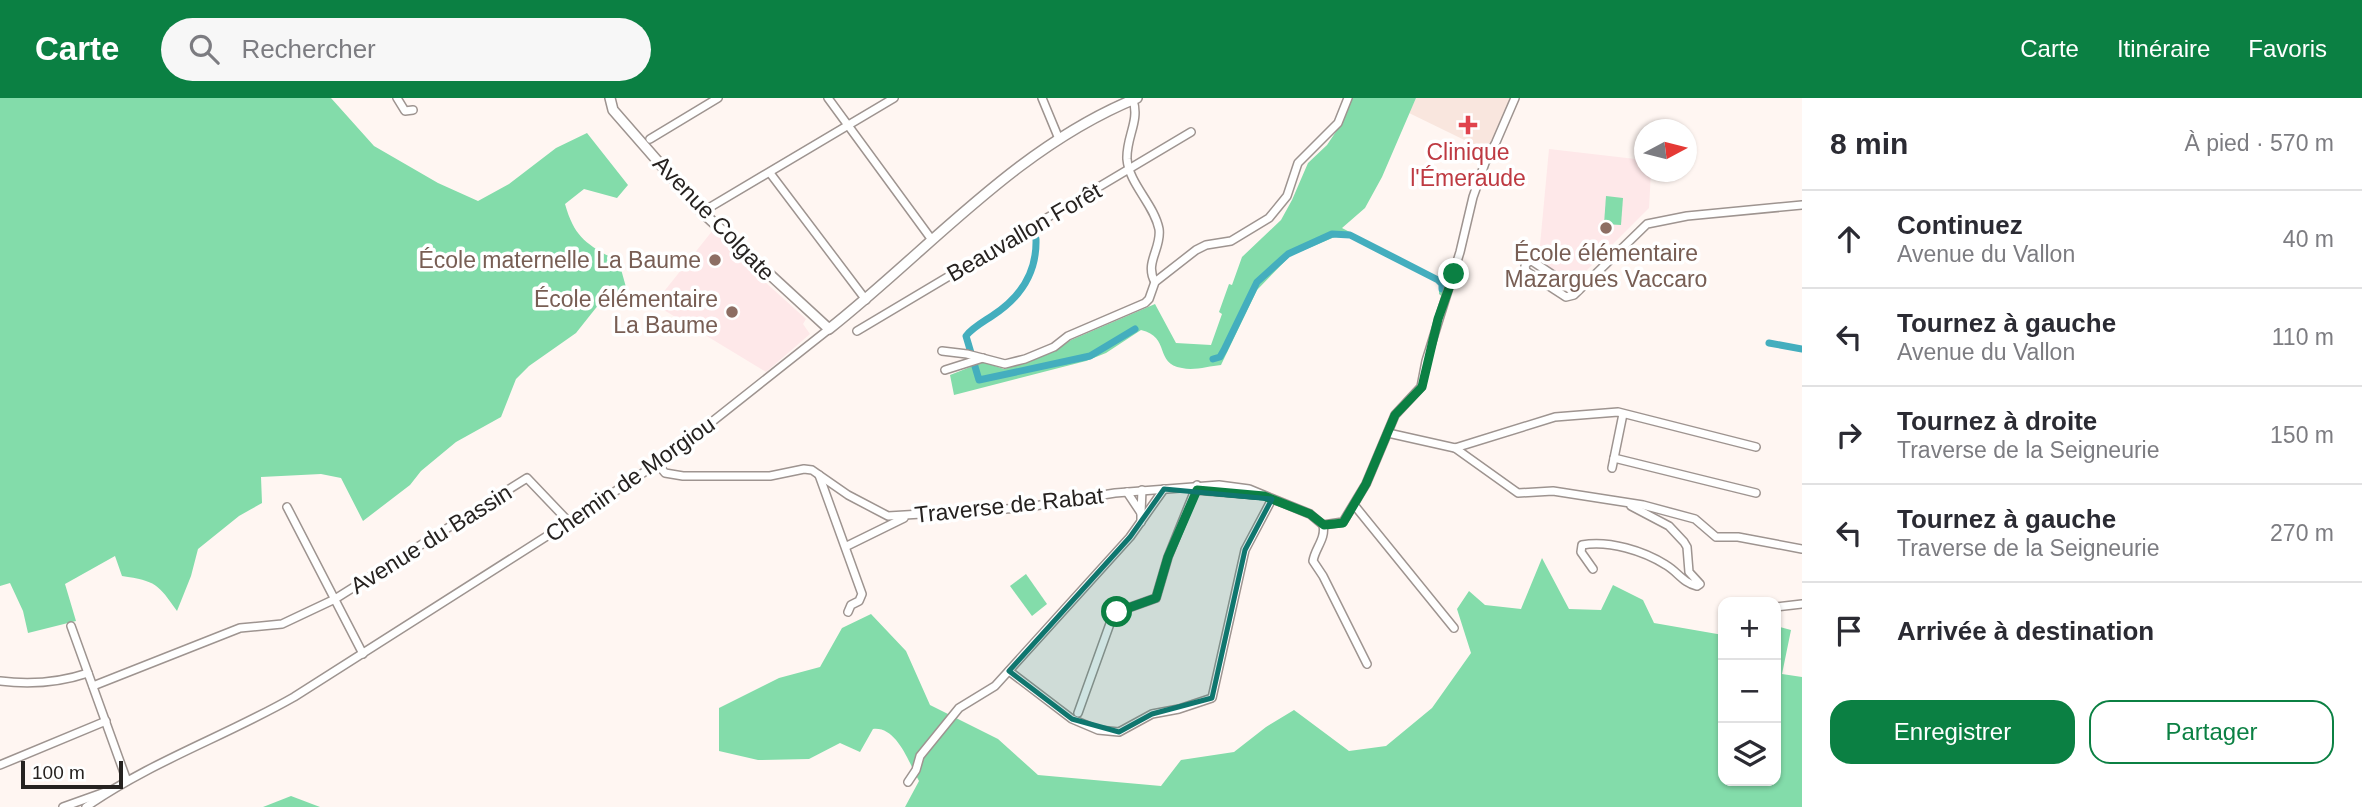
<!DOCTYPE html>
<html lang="fr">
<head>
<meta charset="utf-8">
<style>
  body { margin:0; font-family:Arial,sans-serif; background:#f7f7f7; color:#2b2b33 }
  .controls { position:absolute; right:21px; bottom:21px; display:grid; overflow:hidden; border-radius:14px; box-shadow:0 2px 5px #0004 }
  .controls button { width:63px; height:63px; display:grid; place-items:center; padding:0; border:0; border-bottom:2px solid #e1e1e2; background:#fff; color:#2b2b33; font:35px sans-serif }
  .compass { position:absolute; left:1634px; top:21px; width:63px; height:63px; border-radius:50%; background:#fff; box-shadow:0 2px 5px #0004; rotate:83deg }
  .scale { position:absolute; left:21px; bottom:18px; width:102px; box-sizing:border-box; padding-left:7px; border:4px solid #262220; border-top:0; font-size:19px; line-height:24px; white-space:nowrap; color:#262220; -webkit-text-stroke:5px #fff; paint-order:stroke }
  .stop { position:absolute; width:21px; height:21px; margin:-16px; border:5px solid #0b8043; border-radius:50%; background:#fff }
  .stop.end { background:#0b8043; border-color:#fff; box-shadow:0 2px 7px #0008 }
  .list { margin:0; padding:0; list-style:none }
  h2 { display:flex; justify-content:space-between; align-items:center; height:91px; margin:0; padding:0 28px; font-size:30px }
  h2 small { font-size:23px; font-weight:400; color:#7c7c81 }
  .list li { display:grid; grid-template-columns:46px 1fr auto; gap:21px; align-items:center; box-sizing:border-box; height:98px; padding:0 28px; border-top:2px solid #e1e1e2 }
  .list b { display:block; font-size:26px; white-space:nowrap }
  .list p { margin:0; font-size:23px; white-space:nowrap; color:#7c7c81 }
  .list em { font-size:23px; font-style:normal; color:#7c7c81 }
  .actions { display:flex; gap:14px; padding:21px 28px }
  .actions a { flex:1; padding:16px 0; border:2px solid #0b8043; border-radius:21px; text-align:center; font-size:24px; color:#0b8043 }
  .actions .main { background:#0b8043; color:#fff }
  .icon { flex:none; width:38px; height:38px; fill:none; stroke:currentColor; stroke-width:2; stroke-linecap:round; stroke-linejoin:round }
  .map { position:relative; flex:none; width:1802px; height:709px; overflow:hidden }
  header { display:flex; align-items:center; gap:42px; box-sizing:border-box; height:98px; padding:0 35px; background:#0b8043; color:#fff }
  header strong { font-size:33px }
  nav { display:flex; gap:38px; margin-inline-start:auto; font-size:24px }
  .search { width:490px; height:63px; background:#f7f7f7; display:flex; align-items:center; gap:18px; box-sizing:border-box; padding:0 24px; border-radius:38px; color:#7c7c81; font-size:26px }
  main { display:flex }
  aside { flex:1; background:#fff }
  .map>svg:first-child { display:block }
</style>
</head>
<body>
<header>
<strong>Carte</strong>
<div class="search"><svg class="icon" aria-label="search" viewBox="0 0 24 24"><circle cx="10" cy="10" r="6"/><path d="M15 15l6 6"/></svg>Rechercher</div>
<nav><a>Carte</a><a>Itinéraire</a><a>Favoris</a></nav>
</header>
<main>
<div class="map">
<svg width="1802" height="709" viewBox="0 0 1802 709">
  <rect width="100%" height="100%" fill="#fff6f2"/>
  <polygon fill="#f9e6de" points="1416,0 1512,0 1487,53 1409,15"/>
  <g fill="#fee8e9">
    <polygon points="1549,51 1644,62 1644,74 1651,74 1649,110 1572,187 1533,158 1540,147"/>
    <polygon points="713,132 734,152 733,155 806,221 803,226 810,236 766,274 654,206"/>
  </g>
  <g fill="#83dcaa">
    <path d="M 0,0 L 331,0 L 374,48 L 438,85 L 478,103 L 509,86 L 556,50 L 587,35 L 628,87 L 617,100 L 584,91 L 565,106 C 575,142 589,147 619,164 L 629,200 L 607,196 L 576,235 L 529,268 L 516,281 L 501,319 L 456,344 L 421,373 L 410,387 L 363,423 L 341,380 L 321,376 L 261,379 L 262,405 L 239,418 L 198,451 L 191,478 L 177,513 C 158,486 156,483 122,478 L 115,458 L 65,486 L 76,523 L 28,535 L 23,513 L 10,485 L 0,488 Z"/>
    <path d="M 1352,0 L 1416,0 L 1382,79 L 1365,110 L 1342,130 L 1448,185 L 1444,200 L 1439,196 L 1439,185 L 1346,138 L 1337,138 L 1290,158 L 1257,192 L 1221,267 C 1209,268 1194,273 1182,270 C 1154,266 1171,239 1141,232 L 1106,255 L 1086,263 L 954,297 L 950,277 L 983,264 L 1004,271 L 1053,254 L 1071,242 L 1155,206 L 1176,245 L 1211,247 L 1222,216 L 1219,214 L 1229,186 L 1232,187 L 1242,159 L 1281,122 L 1292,102 L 1308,65 L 1327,47 L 1341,26 Z"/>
    <polygon points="1606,98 1623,100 1621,127 1604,126"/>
    <path d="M 1542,460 L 1569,511 L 1601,512 L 1613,487 L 1643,502 L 1654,525 L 1723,537 L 1723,683 L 1776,683 L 1776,528 L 1791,532 L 1782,576 L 1802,579 L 1802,709 L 905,709 L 919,683 C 909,665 897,628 873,631 L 860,654 L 840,645 L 809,661 L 758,662 L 719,653 L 719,610 L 779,580 L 820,569 L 842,530 L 871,516 L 906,553 L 930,607 L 998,641 L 1038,677 L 1161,688 L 1181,662 L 1234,654 L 1266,629 L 1294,612 L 1349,653 L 1386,648 L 1432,610 L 1471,555 L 1457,511 L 1469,493 L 1485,507 L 1521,511 Z"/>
    <polygon points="1026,476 1047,506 1032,518 1010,488"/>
    <polygon points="291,698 320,709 263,709"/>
  </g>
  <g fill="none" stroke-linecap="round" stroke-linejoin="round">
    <g stroke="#44aebe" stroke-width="7">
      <path d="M 1036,141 C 1037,175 1020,200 992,218 C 983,224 972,230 966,238 L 979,282 L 1090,258 L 1135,231"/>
      <polyline points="1769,245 1802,251"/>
      <polyline points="1213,261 1220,259 1224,252 1257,184 1288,156 1332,136 1350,137 1438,182 1442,186 1442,191"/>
    </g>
    <g stroke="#9e9490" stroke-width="10">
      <g id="minor">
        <polyline points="397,0 405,13 413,12"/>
        <polyline points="828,0 932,142"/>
        <polyline points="1042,0 1059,41"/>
        <path d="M 1133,2 C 1140,23 1126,39 1127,61 C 1129,86 1154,106 1159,131 C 1162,150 1144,165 1155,184"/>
        <polyline points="650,41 718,0"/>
        <polyline points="770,75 866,202"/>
        <polyline points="702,114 894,0"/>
        <polyline points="1553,190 1558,183 1556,179 1532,163 1528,164 1525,168 1526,173 1566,199 1574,197 1647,126 1687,118 1802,107"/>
        <polyline points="857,233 1191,34"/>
        <polyline points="942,253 967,256 1005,266 1025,261 1054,249 1068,238 1145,205 1149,201 1155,184 1196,152 1206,147 1231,143 1269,120 1287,98 1298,65 1338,25 1348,0"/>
        <polyline points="945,272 983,260"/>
        <polyline points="1388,335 1455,350 1555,319 1618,314 1756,349"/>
        <polyline points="1455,350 1518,395 1553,393 1643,407 1695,421 1716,439 1738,439 1802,451"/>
        <polyline points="1614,360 1756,395"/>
        <path d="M 657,365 L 665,375 L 683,378 L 770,378 L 804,371 L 812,372 L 848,397 L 888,418 L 1022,410 L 1115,395 L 1219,387 L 1249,391 L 1310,416 L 1323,427 C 1326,441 1315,450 1313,463 L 1323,478 L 1367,566"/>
        <polyline points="1612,370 1623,316"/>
        <polyline points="819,377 862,496 859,503 851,507 848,514"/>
        <polyline points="1195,392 1257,397"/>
        <polyline points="1127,394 1141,415 1141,424"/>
        <polyline points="1355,408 1454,530"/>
        <polyline points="287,409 363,556"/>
        <polyline points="1141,415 1142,392"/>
        <polyline points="1323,427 1343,424 1366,386 1395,317 1421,289 1426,263 1460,154 1473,99 1485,65 1496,44 1515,0"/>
        <polyline points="847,448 904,420"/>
        <path d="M 1593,471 L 1581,454 L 1582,447 C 1609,442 1644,453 1666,467 C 1678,474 1683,485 1697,488 L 1700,486 L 1689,474 L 1687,449 L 1684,444 L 1669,428 L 1631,408"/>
        <polyline points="1740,504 1741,504"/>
        <polyline points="1776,509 1802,506"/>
        <polyline points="71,528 127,683"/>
        <polyline points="1009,573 1072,621 1098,632 1119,634 1152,616 1179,611 1212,600 1245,452 1272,401"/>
        <path d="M 0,583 C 31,587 58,585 88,575"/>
        <polyline points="93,588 240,530 282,526 335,501 527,380 569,424"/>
        <polyline points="1078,615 1112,520 1117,514 1156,500 1168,459 1197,387"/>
        <polyline points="0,667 106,623"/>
        <polyline points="908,684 916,672 920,658 959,610 995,588 1130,439 1164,391"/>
        <polyline points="63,709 105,694"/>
        <path d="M 86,709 C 150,664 226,638 294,599 L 569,424 L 670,357 L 829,231"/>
      </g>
    </g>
    <g stroke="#9e9490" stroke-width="12">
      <path id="tertiary" d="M 610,0 L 613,12 L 702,114 L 829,231 C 929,152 1016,49 1137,0"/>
    </g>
    <use href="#minor" stroke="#fff" stroke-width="7"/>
    <use href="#tertiary" stroke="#fff" stroke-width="9"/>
  </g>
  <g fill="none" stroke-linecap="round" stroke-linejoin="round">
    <polyline stroke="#0b8043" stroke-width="9" points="1117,514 1156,500 1168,459 1197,392 1264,398 1310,416 1324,427 1343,425 1366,386 1395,317 1422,289 1438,221 1454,176"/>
  </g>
  <path fill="#0f766e" fill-opacity="0.2" stroke="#0f766e" stroke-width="5" stroke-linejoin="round" d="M 1164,391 L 1272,401 L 1245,452 L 1212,600 L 1152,616 L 1119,634 L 1072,621 L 1009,573 L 1130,439 Z"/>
  <path fill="#e0444e" stroke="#fff" stroke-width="2.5" d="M1464.5 16.5h7v7h7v7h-7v7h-7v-7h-7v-7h7z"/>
  <g fill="#8d6e63" stroke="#fff" stroke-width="2.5">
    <circle cx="1606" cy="130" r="7"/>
    <circle cx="715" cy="162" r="7"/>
    <circle cx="732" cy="214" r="7"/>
  </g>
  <g text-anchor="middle" stroke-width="7" stroke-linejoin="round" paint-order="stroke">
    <g font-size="23" fill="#be3a42" stroke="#fff">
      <text x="1468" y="62">Clinique<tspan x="1468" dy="26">l'Émeraude</tspan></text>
    </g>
    <g font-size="23" fill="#262220" stroke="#fff">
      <text transform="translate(714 120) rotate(46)" y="8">Avenue Colgate</text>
      <text transform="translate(1024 134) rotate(-30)" y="8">Beauvallon Forêt</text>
      <text transform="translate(630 381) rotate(-35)" y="8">Chemin de Morgiou</text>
      <text transform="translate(1009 407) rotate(-6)" y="8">Traverse de Rabat</text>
      <text transform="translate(431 441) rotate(-32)" y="8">Avenue du Bassin</text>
    </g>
    <g font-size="23" fill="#785e54" stroke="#fff" text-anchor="end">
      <text x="1606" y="163" text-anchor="middle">École élémentaire<tspan x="1606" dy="26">Mazargues Vaccaro</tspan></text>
      <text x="701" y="170">École maternelle La Baume</text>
      <text x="718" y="209">École élémentaire<tspan x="718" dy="26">La Baume</tspan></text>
    </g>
  </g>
</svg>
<div class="controls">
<button>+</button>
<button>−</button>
<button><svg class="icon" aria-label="layers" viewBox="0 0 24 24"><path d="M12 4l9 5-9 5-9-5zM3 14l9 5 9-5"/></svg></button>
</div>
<svg class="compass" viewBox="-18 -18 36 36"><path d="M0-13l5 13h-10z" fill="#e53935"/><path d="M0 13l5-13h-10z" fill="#7c7c81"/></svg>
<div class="scale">100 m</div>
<div class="stop" style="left:1117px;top:514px"></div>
<div class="stop end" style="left:1454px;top:176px"></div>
</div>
<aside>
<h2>8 min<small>À pied · 570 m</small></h2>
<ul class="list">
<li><svg class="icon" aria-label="ahead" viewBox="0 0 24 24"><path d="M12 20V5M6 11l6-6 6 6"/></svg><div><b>Continuez</b><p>Avenue du Vallon</p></div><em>40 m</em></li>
<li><svg class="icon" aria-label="left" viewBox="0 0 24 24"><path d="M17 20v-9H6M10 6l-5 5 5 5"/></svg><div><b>Tournez à gauche</b><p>Avenue du Vallon</p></div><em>110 m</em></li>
<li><svg class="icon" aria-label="right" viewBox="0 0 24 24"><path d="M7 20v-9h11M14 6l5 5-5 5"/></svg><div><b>Tournez à droite</b><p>Traverse de la Seigneurie</p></div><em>150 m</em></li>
<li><svg class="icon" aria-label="left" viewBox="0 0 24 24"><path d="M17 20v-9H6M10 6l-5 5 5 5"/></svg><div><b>Tournez à gauche</b><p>Traverse de la Seigneurie</p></div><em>270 m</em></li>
<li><svg class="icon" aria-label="arrive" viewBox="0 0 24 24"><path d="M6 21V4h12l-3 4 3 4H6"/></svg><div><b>Arrivée à destination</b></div></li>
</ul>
<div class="actions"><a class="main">Enregistrer</a><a>Partager</a></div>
</aside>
</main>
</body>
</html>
